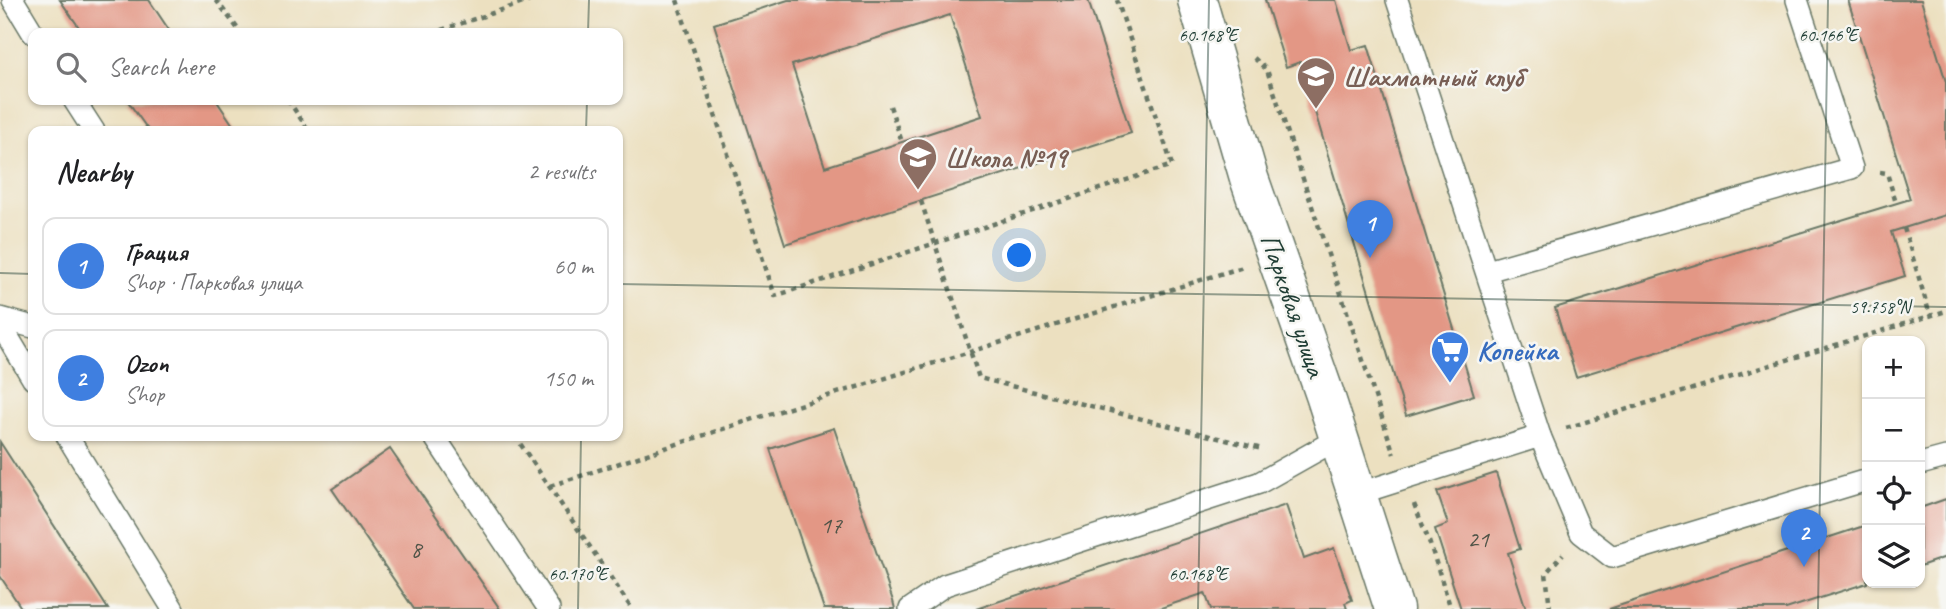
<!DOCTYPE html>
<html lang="en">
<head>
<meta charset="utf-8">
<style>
  body { margin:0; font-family:Caveat,sans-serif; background:#f2f2f2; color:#202124 }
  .controls { position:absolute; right:21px; bottom:21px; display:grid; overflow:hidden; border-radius:14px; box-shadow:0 2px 5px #0004 }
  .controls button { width:63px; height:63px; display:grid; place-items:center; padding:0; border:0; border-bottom:2px solid #e0e0e0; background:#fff; color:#202124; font:35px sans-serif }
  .you { position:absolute; left:1020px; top:256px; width:24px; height:24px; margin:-18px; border:5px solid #fff; border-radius:50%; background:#1a73e8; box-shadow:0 0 0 10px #1a73e833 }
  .badge { display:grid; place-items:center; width:46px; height:46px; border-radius:50%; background:#c8321e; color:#fff; font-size:23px; font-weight:700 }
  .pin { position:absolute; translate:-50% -58px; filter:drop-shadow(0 2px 4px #0008) }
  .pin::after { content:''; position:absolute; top:37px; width:24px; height:21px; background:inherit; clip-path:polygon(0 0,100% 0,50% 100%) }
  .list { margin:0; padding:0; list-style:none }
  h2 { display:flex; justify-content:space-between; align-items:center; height:91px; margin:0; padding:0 28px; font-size:30px }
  h2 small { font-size:23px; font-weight:400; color:#757577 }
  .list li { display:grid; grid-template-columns:46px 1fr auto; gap:21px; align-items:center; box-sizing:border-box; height:98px; margin:0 14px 14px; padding:0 14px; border:2px solid #e0e0e0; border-radius:14px }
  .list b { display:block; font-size:26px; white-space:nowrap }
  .list p { margin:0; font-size:23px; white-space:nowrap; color:#757577 }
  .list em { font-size:23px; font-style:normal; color:#757577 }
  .icon { flex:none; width:38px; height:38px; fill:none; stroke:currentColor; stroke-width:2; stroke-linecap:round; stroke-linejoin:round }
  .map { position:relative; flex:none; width:1946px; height:609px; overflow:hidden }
  .search { position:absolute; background:#fff; box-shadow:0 2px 5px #0004; left:28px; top:28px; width:595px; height:77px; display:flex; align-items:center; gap:18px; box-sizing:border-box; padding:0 24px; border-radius:14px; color:#757577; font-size:26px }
  .panel { position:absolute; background:#fff; box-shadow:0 2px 5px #0004; left:28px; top:126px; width:595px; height:315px; border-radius:14px }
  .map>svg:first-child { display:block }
</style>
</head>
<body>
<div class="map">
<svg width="1946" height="609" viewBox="0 0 1946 609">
  <rect width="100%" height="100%" fill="#f6f6f2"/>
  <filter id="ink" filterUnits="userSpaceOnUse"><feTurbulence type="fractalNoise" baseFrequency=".0143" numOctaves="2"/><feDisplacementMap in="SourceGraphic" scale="14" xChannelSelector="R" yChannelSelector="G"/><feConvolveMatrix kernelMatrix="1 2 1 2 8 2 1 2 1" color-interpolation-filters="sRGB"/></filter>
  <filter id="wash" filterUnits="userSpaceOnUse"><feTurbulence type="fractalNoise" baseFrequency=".00686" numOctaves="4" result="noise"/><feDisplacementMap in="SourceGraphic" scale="28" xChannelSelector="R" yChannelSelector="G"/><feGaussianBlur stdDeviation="1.57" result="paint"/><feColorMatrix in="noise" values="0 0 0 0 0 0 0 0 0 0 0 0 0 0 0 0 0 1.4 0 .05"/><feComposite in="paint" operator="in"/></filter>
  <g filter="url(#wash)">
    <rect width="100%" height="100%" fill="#ece0c0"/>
    <g id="blocks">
      <g fill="#e39785" fill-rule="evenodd">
        <polygon points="60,0 149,0 171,33 83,33"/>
        <path d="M 788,0 L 1088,0 L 1131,133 L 785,244 L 714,24 ZM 950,15 L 982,116 L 825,167 L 792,65 Z"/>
        <polygon points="1265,0 1336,0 1351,50 1368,45 1474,395 1406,416 1300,62 1286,67"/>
        <polygon points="1848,0 1921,0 1946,82 1946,215 1891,232 1905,276 1576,377 1555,308 1910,199"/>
        <polygon points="127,100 216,100 237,131 149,131"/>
        <polygon points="834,428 893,601 895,609 824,609 770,449"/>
        <polygon points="0,442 108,609 22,609 0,576"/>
        <polygon points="390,449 500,609 414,609 332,489"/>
        <polygon points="1496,473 1520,549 1508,553 1526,609 1461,609 1435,529 1448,524 1437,492"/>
        <polygon points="1946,499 1946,557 1920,566 1920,508"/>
        <polygon points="1286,505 1304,559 1334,548 1352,600 1345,603 1347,609 1211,609 1205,593 1158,609 976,609"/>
        <polygon points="1867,525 1867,583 1786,609 1609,609"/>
      </g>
    </g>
  </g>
  <g filter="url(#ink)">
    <use href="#blocks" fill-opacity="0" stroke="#677665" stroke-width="2"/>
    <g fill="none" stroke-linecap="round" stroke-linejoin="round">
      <g stroke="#677665" stroke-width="24">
        <g id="lane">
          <polyline points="13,0 33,33"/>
          <polyline points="1397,0 1540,436"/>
          <polyline points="74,100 94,131"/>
          <polyline points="1487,271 1852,168 1797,0"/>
          <polyline points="0,318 33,327"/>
          <polyline points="0,324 33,379"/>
          <polyline points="67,436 173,609"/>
          <polyline points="434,436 549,609"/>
          <polyline points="1920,464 1946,457"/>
          <polyline points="1357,494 1540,436 1581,533 1612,557 1867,480"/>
          <polyline points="910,609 945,585 1259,483 1339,438"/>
        </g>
      </g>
      <g stroke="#677665" stroke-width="41">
        <polyline id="street" points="1197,0 1249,178 1325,395 1394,609"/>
      </g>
      <g stroke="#677665" stroke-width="4.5" stroke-dasharray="5 5" stroke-linecap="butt">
        <polyline points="216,0 241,33"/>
        <polyline points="677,0 775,296 1172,165 1117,0"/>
        <polyline points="432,33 532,0"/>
        <polyline points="1254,58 1267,70 1394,454"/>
        <polyline points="288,100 309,131"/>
        <polyline points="890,106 902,142"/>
        <polyline points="1880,172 1887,173 1896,203"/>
        <polyline points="921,201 979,378 1262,449"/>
        <polyline points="1904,228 1930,315"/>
        <polyline points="1566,428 1946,311"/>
        <polyline points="515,436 632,609"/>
        <polyline points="550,486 738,424 1243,267"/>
        <polyline points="1414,504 1429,541 1451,609"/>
        <polyline points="1550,609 1546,573 1563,554"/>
      </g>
      <use href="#lane" stroke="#fff" stroke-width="21"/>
      <use href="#street" stroke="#fff" stroke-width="38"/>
    </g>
  </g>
  <path fill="none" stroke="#1f3d34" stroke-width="2" stroke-opacity="0.45" d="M 588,33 L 589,0M 586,131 L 587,100M 0,273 L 33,274M 618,284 L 1946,307M 578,609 L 581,436M 1198,609 L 1209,0M 1818,609 L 1828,0"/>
  <defs>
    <g id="school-pin" transform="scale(2.0125)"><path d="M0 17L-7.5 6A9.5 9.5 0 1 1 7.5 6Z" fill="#8d6e63" stroke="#f6f6f2"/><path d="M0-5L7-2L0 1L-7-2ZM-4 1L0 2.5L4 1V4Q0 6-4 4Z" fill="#fff"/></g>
    <g id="supermarket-pin" transform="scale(2.0125)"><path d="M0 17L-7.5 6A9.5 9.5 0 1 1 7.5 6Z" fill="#3f7fe0" stroke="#f6f6f2"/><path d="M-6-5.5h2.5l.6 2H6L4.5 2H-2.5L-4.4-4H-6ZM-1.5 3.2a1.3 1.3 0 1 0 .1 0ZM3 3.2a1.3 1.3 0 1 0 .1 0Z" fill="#fff"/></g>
  </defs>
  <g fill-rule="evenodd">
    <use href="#school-pin" x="1316" y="76"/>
    <use href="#school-pin" x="918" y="157"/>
    <use href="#supermarket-pin" x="1450" y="350"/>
  </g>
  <g text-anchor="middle" stroke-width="5" stroke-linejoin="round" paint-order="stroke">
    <g font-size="24" fill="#505448">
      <text x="831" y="533">17</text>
      <text x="1478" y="547">21</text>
      <text x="416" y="557">8</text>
    </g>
    <g font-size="28" font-weight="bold" fill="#785e54" stroke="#f6f6f2" text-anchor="start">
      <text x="1343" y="86">Шахматный клуб</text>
      <text x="945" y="167">Школа №19</text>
    </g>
    <g font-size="28" fill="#1f3d34" stroke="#f6f6f2">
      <text transform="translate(1294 305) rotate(71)" y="10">Парковая улица</text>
    </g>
    <g font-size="28" font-weight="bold" fill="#366cbe" stroke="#f6f6f2" text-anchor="start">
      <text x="1477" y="360">Копейка</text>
    </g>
  </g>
  <g font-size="18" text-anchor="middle" fill="#1f3d34" stroke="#f6f6f2" stroke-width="5" stroke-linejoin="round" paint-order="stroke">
    <text x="1208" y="41">60.168°E</text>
    <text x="1828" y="41">60.166°E</text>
    <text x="1880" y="313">59.758°N</text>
    <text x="578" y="580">60.170°E</text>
    <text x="1198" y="580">60.168°E</text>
  </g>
</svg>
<div class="controls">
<button>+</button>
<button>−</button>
<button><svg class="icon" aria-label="locate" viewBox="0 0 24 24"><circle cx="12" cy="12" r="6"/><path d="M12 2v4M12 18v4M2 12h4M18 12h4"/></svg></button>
<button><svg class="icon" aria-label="layers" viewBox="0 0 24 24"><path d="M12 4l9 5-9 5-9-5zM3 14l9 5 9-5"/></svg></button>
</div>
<div class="you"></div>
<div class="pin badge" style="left:1370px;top:258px;background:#3f7fe0">1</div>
<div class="pin badge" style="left:1804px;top:567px;background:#3f7fe0">2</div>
<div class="search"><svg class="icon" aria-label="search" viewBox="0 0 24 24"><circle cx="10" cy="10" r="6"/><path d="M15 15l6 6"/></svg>Search here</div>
<section class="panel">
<h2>Nearby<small>2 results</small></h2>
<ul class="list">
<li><span class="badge" style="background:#3f7fe0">1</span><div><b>Грация</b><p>Shop · Парковая улица</p></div><em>60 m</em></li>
<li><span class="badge" style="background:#3f7fe0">2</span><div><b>Ozon</b><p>Shop</p></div><em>150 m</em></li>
</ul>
</section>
</div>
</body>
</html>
